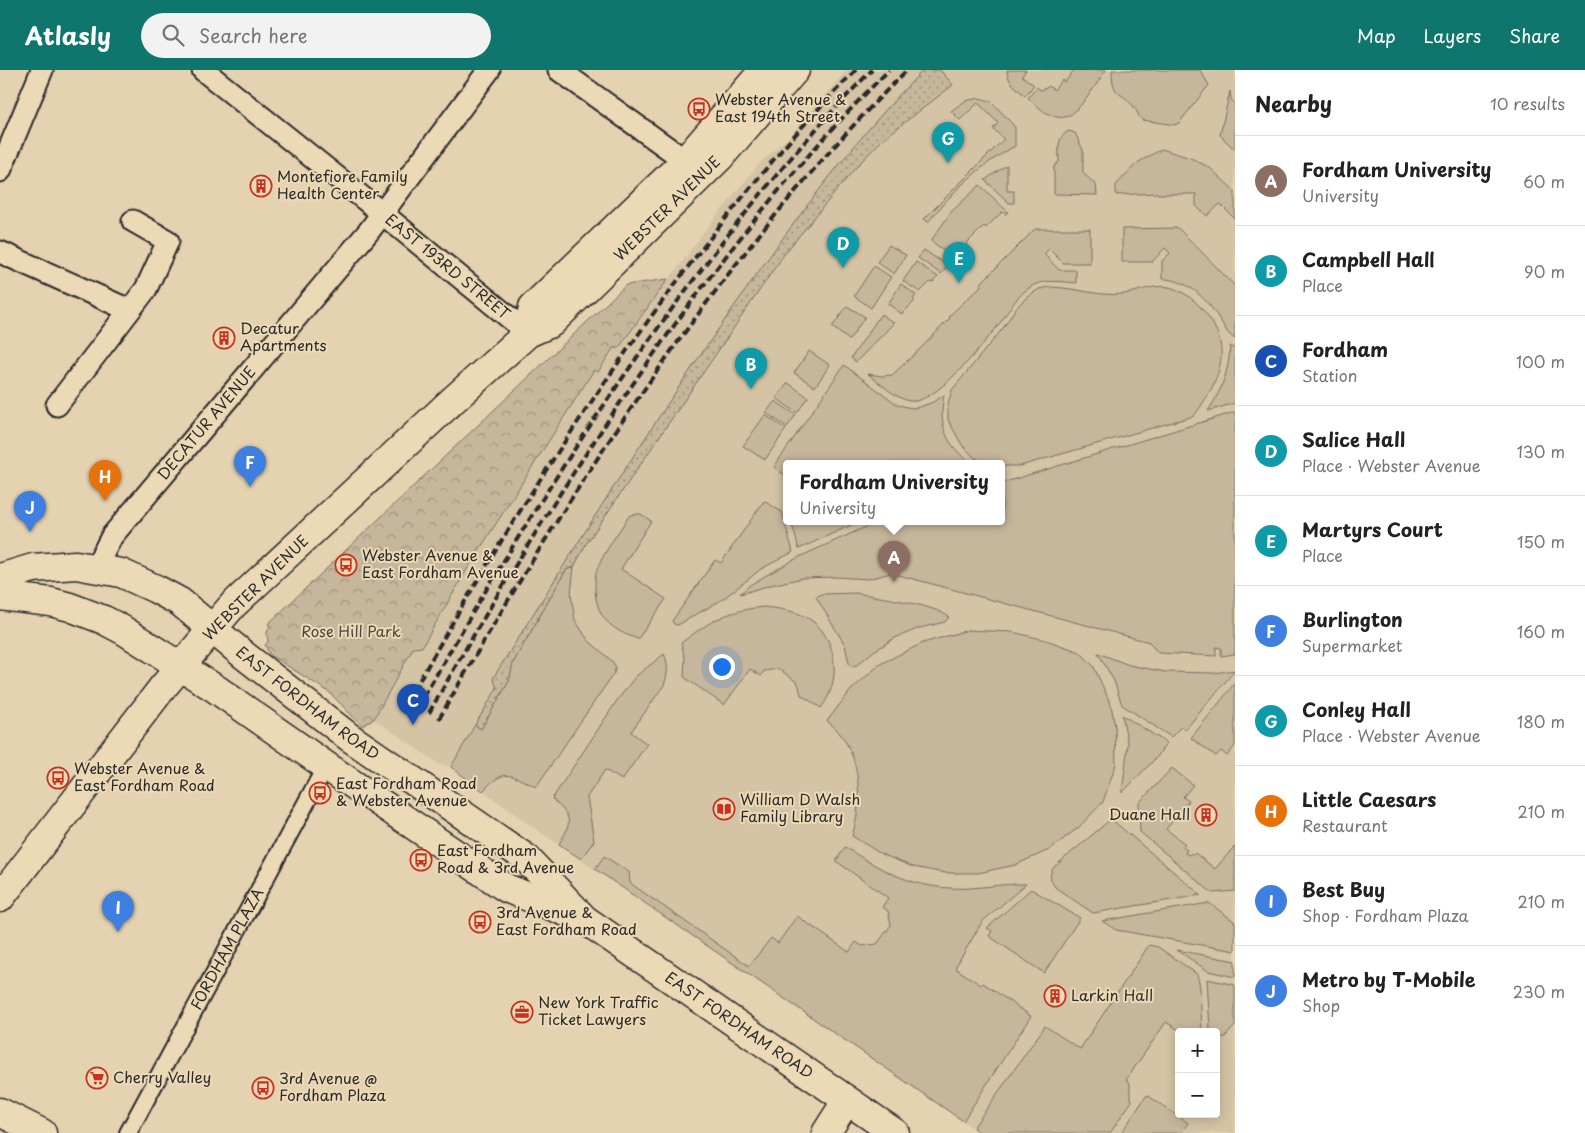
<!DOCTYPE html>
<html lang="en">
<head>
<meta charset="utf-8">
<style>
  body { margin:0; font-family:"Playpen Sans",sans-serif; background:#f2f2f2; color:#222 }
  .controls { position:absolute; right:15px; bottom:15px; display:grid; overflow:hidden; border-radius:5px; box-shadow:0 2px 12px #0003 }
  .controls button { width:45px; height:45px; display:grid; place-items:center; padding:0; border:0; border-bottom:1px solid #e0e0e0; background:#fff; color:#222; font:25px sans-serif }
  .you { position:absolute; left:721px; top:596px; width:18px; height:18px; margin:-12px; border:4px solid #fff; border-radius:50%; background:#1a73e8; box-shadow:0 0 0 8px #1a73e833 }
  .badge { display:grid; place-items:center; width:32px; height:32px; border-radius:50%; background:#0f766e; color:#fff; font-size:16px; font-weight:700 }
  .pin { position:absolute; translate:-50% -41px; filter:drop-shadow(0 1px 2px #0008) }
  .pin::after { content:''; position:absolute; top:26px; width:18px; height:15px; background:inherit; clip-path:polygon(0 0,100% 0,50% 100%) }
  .popup { position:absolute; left:783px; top:390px; width:222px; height:65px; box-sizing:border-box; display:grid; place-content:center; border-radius:5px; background:#fff; filter:drop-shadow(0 1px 4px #0005); font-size:16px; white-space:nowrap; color:#767676 }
  .popup b { font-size:19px; color:#222 }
  .popup::after { content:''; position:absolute; left:50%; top:100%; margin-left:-10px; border:10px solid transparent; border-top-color:#fff }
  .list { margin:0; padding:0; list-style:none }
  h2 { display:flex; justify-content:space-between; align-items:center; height:65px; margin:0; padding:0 20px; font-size:21px }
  h2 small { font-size:16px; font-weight:400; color:#767676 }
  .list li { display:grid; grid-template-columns:32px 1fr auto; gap:15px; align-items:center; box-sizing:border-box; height:90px; padding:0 20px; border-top:1px solid #e0e0e0 }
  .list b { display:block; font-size:19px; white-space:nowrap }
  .list p { margin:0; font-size:16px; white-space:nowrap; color:#767676 }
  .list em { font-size:16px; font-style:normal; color:#767676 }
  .icon { flex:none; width:28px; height:28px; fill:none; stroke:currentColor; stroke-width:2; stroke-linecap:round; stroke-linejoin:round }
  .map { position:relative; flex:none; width:1235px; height:1063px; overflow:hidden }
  header { display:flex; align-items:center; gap:30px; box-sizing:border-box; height:70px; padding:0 25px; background:#0f766e; color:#fff }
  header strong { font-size:24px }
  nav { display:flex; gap:28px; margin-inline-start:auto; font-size:18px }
  .search { width:350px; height:45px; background:#f2f2f2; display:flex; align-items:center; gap:12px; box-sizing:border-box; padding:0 18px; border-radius:28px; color:#767676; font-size:19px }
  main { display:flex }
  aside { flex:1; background:#fff }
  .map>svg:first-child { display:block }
</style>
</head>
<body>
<header>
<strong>Atlasly</strong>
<div class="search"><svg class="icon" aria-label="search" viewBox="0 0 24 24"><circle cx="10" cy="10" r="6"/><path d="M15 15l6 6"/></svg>Search here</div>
<nav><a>Map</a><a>Layers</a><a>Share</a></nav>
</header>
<main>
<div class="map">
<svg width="1235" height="1063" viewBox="0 0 1235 1063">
  <defs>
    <pattern id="forest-crowns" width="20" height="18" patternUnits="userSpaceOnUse" patternTransform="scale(1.25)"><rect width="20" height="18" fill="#c6b69b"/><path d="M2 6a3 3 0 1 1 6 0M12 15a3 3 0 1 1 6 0" fill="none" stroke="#a1947f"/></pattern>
    <pattern id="garden-dots" width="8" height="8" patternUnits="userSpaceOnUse" patternTransform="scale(1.25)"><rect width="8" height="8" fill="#c6b69b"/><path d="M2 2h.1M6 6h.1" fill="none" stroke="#a1947f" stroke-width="1.8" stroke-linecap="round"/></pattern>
  </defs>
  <rect width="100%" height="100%" fill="#e4d2b0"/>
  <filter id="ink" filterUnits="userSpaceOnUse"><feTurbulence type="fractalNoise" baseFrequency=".02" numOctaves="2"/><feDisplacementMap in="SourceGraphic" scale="10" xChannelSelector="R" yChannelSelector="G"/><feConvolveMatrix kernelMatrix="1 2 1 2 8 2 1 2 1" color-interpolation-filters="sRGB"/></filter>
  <g filter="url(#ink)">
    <path fill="#d4c4a5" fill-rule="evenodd" d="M 847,0 L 1235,0 L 1235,1063 L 980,1063 L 524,751 L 451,697 L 439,694 L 374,649 L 413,578 L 422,577 L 469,496 L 594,300 L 598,301 L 614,276 L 618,279 L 706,159 L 759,94 L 790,66 ZM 786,393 L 1002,393 L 1002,451 L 786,451 ZM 1179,962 L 1216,962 L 1216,1044 L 1179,1044 Z"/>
    <g fill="#c6b69b" stroke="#787063">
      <path d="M 1007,0 L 1026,0 L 1022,6 L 1034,15 L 1025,26 C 1017,18 1007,12 1007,0 Z"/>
      <path d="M 1074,0 L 1106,0 C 1098,11 1078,45 1065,47 C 1051,50 1037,36 1028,28 L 1037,17 L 1040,20 L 1046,18 L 1049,16 L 1054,20 L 1062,10 L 1065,12 Z"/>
      <path d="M 1112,0 L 1200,0 L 1209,15 L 1179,53 L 1175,55 L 1142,50 C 1138,46 1137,40 1133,36 C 1121,20 1112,28 1112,0 Z"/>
      <polygon points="1230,21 1231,30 1235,33 1235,80 1220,65"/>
      <path d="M 979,28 L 991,31 L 1015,57 L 1015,76 C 980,95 953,121 928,152 L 924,149 L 1004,69 L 993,59 L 998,53 L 978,33 L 960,50 L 951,41 L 965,31 Z"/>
      <path d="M 1069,61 L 1075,63 L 1083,80 L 1083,103 L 1096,115 L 1097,125 L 1054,124 L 1054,96 L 1059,92 C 1059,79 1056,67 1069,61 Z"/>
      <polygon points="1162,79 1193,89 1210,98 1235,121 1235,149 1220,134 1207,146 1196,136 1196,124 1158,124 1158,123 1116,125 1116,115 1137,93"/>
      <polygon points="1007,95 1007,121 1014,121 1014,133 1009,133 985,110"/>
      <polygon points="980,115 1008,142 1006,144 1002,142 986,158 984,156 966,174 969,177 956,189 931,171 951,142"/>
      <path d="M 1178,158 L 1235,216 L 1235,269 C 1225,262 1225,257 1218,247 C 1205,227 1187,209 1162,209 L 1162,191 L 1170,183 L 1165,178 L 1152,192 L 1122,192 L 1122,159 Z"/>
      <path d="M 1035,159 L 1090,159 L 1090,193 L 1063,193 L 1049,179 L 1044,184 L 1059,200 L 1076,200 L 1076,213 C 1063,212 1046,209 1034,215 C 1015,225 1009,242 997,257 C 981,276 935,336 909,331 C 897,329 878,312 868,304 L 882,306 L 892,305 L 919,280 L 950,248 L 949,246 L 981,216 L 980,214 Z"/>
      <polygon points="889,175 906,185 894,204 877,192"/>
      <polygon points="924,180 948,196 941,204 918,188"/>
      <polygon points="916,192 938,207 932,213 930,212 920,222 903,211"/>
      <polygon points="874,196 891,207 871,238 854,226"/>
      <polygon points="901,214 916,225 913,229 915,231 902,244 888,234"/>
      <path d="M 1049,217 C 1074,217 1098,227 1124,224 C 1139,222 1153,214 1169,217 C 1184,221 1193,229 1203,240 C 1235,278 1220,310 1194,346 L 1020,396 L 1002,396 L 1002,393 L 987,393 L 975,388 L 962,375 L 948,350 L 948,334 L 952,320 L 1003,258 L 1016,238 L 1027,227 L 1039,219 Z"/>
      <polygon points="847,236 865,247 849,270 832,257"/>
      <polygon points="881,244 894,253 856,292 851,288"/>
      <path d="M 1230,276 L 1235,279 L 1235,333 L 1208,341 C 1222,320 1229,300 1230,276 Z"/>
      <polygon points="809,281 830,295 815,317 794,303"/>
      <path d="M 844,295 L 898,335 L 912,338 L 920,337 L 933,332 L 944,325 C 938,355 946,376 972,393 L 786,393 L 786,406 L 774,397 Z"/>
      <polygon points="788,313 808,327 797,343 776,328"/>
      <polygon points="775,331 796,345 787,357 766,343"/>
      <polygon points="1235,342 1235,584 1221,586 1221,578 1216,577 1216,586 1158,583 1149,572 891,503 868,509 835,507 803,508 771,515 740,524 750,515 765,506 799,487 879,451 1002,451 1002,413"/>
      <polygon points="765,345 786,359 765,390 743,376"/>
      <polygon points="764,431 782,442 793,482 761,499 723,529 678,555 674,554 672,551 715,490 721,493"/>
      <path d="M 634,444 L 641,444 L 651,451 L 621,499 L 666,529 L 638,569 C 610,560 595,546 595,516 C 595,509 595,503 598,497 C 606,479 618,463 629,446 Z"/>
      <polygon points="791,451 860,451 799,479"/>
      <path d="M 574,497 L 571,524 L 575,550 L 588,570 L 612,591 L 616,597 L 614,603 L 536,717 C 510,705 505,697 483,721 L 451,697 L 475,655 L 481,659 L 509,611 L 513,593 L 566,500 Z"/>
      <path d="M 856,523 C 878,527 933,534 949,547 L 945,552 L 920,558 L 895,568 L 874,581 L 857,595 L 851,596 L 849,593 L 845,575 L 816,527 L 821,524 Z"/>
      <path d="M 764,537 C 781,539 801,541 815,553 C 839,575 840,614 821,638 L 801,625 L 798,613 L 779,599 L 764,601 L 761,606 L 750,599 L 724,635 L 684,607 L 685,589 L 681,573 C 710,551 728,540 764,537 Z"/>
      <path d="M 968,560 L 1012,562 L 1046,570 L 1080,582 L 1094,597 L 1111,635 L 1115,656 L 1116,694 L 1103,732 L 1078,758 L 1049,780 L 1015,795 L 978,803 L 945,803 L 913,797 L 881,784 L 852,766 C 864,728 861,676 827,651 L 851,620 L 880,594 L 923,573 Z"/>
      <polygon points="1098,583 1129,595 1165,602 1214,603 1235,600 1185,660 1181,657 1171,667 1122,635 1114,611"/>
      <path d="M 664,584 C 669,594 668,604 664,615 L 631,662 L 647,674 L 622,710 L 605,700 L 587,727 L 594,771 L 581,789 L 559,774 C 573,751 572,747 552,729 L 618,629 L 636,606 Z"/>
      <polygon points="1235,613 1235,676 1227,686 1221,681 1216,686 1191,668"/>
      <polygon points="1122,645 1167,673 1162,679 1158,686 1122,723 1128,674"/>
      <polygon points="1172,698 1193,715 1183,727 1189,731 1166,759 1185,774 1183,777 1187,780 1185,783 1189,785 1191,783 1193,785 1195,783 1215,799 1234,777 1235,778 1235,821 1212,823 1140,762 1139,733"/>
      <path d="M 1111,749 L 1201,825 L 1093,843 L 1056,818 C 1050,811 1048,805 1054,797 Z"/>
      <path d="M 845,777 C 879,799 909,816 950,818 C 976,820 1001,813 1026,814 L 982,852 L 955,898 L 981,915 L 983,913 L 1031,946 L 963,1051 L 595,799 L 604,786 L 629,802 L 630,813 L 749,896 L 771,868 L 778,873 L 797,846 L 849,882 L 856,872 L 862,876 L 877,874 L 891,855 L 888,841 L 882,837 L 888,828 L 836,791 Z"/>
      <polygon points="1031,819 1080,848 1044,903 989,866 992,861 987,858"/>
      <polygon points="1209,833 1235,852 1235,881 1116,860 1102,851"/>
      <polygon points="1149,875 1158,877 1197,904 1200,916 1202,962 1182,962 1166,952 1126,1010 1130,1013 1130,1024 1132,1031 1110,1063 980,1063 973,1058 1045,956 1080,979"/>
      <polygon points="1177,880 1235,891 1235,907 1208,901"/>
      <polygon points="1207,909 1235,915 1235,956 1224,968 1216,964 1216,962 1210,960"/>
      <polygon points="1147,1025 1188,1053 1181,1063 1121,1063"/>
    </g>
    <polygon fill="url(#forest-crowns)" stroke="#787063" points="668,209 618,279 614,277 598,302 594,300 469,496 422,577 413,578 374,649 362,656 329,622 270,585 265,575 268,572 267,562 270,557 268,554 626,215"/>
    <path fill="url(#garden-dots)" stroke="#787063" d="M 923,0 L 940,0 L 953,15 L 882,70 L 857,96 L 785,183 L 586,474 L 574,497 L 566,500 L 513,593 L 509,611 L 481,659 L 475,655 L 497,618 L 493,608 C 571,484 648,359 733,238 C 791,155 852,72 923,0 Z"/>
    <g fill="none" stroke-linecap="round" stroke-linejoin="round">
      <g stroke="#2b2b2b" stroke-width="20">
        <g id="pedestrian">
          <path id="s1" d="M 128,1063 L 326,696"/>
        </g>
      </g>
      <g stroke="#2b2b2b" stroke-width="25">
        <g id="minor">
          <path id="s2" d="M 203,0 L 383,144 L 528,263"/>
          <polyline points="559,0 697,99"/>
          <polyline points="0,101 42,0"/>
          <polyline points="0,182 129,240"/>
          <polyline points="57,335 146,219 168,171 133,151"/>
          <path id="s3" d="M 96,497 L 112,466 L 369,161 L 489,0"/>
        </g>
      </g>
      <g stroke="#2b2b2b" stroke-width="31">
        <g id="secondary">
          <polyline points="528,263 533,237 685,91 764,0"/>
          <path id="s4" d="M 213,558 L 233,535 L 452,331 L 528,263 L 551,253 L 720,87 L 795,0"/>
        </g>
      </g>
      <g stroke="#2b2b2b" stroke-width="31">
        <g id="primary">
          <path id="s5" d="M 0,508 L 33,498 L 76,495 L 121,503 L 156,519 L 180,532 L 245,586 L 349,667 L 526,788 L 584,849 L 895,1063"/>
          <polyline points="0,526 51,532 70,537 104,550 123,560 216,619 332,700 506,818 576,846"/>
          <polyline points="0,828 163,617 213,558"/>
          <polyline points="0,1042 42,1063"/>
          <polyline points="826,1063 847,1030"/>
        </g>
      </g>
      <use href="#pedestrian" stroke="#ecd9b6" stroke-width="16"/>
      <use href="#minor" stroke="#ecd9b6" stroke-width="21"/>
      <use href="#secondary" stroke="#ecd9b6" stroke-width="28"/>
      <use href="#primary" stroke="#ecd9b6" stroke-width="28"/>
      <g stroke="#2b2b2b" stroke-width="4" stroke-dasharray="8 4" stroke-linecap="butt">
        <path d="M 408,631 C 490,483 582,338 684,202 C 738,132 793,62 856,0"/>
        <path d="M 418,637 C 503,487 594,341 698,204 C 752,133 809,63 872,0"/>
        <path d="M 429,643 C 513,494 604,348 707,211 C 763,137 823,65 889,0"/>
        <path d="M 439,649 C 492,555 548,463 607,374 C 696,241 793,113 907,0"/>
      </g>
    </g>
  </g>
  <defs>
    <g id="bus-ring" transform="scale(1.125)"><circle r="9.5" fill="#ecd9b6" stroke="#c8321e" stroke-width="1.5"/><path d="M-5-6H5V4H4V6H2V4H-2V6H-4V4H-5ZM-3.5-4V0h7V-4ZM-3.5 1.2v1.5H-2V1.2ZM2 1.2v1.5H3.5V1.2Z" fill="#c8321e"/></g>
    <g id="building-ring" transform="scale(1.125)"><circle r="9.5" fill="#ecd9b6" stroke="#c8321e" stroke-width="1.5"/><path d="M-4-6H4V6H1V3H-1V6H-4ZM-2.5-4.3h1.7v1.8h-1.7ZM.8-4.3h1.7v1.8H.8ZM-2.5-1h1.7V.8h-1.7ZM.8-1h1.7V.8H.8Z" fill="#c8321e"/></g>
    <g id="library-ring" transform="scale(1.125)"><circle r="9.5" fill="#ecd9b6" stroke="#c8321e" stroke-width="1.5"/><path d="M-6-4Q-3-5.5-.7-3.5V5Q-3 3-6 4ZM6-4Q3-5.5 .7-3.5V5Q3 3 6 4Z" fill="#c8321e"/></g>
    <g id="office-ring" transform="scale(1.125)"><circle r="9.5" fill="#ecd9b6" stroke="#c8321e" stroke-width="1.5"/><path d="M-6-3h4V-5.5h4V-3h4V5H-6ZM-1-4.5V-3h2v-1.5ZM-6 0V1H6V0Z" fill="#c8321e"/></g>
    <g id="supermarket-ring" transform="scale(1.125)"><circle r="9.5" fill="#ecd9b6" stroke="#c8321e" stroke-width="1.5"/><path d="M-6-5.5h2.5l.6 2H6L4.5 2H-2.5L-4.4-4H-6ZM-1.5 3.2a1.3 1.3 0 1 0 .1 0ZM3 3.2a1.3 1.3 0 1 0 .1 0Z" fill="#c8321e"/></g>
  </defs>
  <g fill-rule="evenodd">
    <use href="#bus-ring" x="699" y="39"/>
    <use href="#building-ring" x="261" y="116"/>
    <use href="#building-ring" x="224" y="268"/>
    <use href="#bus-ring" x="346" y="495"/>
    <use href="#bus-ring" x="58" y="708"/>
    <use href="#bus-ring" x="320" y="723"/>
    <use href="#library-ring" x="724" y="739"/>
    <use href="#building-ring" x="1206" y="745"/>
    <use href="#bus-ring" x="421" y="790"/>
    <use href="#bus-ring" x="480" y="852"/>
    <use href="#building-ring" x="1055" y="926"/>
    <use href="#office-ring" x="522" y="942"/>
    <use href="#supermarket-ring" x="97" y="1008"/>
    <use href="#bus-ring" x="263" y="1018"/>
  </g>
  <g text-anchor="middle" stroke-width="4" stroke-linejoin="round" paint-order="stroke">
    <g font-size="15" fill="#2b2b2b" stroke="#ecd9b6" text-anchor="start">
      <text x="715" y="35">Webster Avenue &amp;<tspan x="715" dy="17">East 194th Street</tspan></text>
      <text x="277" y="112">Montefiore Family<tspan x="277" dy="17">Health Center</tspan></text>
      <text x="240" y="264">Decatur<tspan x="240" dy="17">Apartments</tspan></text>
      <text x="362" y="491">Webster Avenue &amp;<tspan x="362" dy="17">East Fordham Avenue</tspan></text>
      <text x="74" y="704">Webster Avenue &amp;<tspan x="74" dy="17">East Fordham Road</tspan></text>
      <text x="336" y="719">East Fordham Road<tspan x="336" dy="17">&amp; Webster Avenue</tspan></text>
      <text x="740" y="735">William D Walsh<tspan x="740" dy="17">Family Library</tspan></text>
      <text x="1190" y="750" text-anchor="end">Duane Hall</text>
      <text x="437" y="786">East Fordham<tspan x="437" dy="17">Road &amp; 3rd Avenue</tspan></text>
      <text x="496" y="848">3rd Avenue &amp;<tspan x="496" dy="17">East Fordham Road</tspan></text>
      <text x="1071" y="931">Larkin Hall</text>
      <text x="538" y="938">New York Traffic<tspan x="538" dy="17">Ticket Lawyers</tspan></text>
      <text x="113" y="1013">Cherry Valley</text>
      <text x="279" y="1014">3rd Avenue @<tspan x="279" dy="17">Fordham Plaza</tspan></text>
    </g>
    <g font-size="15" fill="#2b2b2b" stroke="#ecd9b6">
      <text dy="5" stroke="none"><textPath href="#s4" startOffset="620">WEBSTER AVENUE</textPath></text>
      <text dy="5" stroke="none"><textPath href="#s2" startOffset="314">EAST 193RD STREET</textPath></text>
      <text dy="5" stroke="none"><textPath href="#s3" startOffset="182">DECATUR AVENUE</textPath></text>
      <text transform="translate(256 518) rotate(-45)" y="5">WEBSTER AVENUE</text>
      <text dy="5" stroke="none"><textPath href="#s5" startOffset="352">EAST FORDHAM ROAD</textPath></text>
      <text dy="5" stroke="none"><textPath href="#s1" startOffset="209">FORDHAM PLAZA</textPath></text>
      <text dy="5" stroke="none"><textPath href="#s5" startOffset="892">EAST FORDHAM ROAD</textPath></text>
    </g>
    <g font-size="15" fill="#4a4741" stroke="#ecd9b6">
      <text x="351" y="567">Rose Hill Park</text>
    </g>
  </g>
</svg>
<div class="controls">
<button>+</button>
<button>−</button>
</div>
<div class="you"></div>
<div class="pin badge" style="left:894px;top:512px;background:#8d6e63">A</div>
<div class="popup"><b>Fordham University</b>University</div>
<div class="pin badge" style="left:751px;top:319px;background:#0f9aa8">B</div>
<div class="pin badge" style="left:413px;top:655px;background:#1a4fb4">C</div>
<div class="pin badge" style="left:843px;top:198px;background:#0f9aa8">D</div>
<div class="pin badge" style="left:959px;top:213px;background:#0f9aa8">E</div>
<div class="pin badge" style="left:250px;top:417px;background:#3f7fe0">F</div>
<div class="pin badge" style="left:948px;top:93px;background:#0f9aa8">G</div>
<div class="pin badge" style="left:105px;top:431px;background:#e8710a">H</div>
<div class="pin badge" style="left:118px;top:862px;background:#3f7fe0">I</div>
<div class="pin badge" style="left:30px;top:462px;background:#3f7fe0">J</div>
</div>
<aside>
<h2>Nearby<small>10 results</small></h2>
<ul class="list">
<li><span class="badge" style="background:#8d6e63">A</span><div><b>Fordham University</b><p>University</p></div><em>60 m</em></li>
<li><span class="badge" style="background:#0f9aa8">B</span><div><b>Campbell Hall</b><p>Place</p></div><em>90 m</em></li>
<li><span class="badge" style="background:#1a4fb4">C</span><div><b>Fordham</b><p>Station</p></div><em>100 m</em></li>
<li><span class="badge" style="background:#0f9aa8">D</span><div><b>Salice Hall</b><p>Place · Webster Avenue</p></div><em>130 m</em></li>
<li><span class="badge" style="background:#0f9aa8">E</span><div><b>Martyrs Court</b><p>Place</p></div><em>150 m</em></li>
<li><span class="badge" style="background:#3f7fe0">F</span><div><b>Burlington</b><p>Supermarket</p></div><em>160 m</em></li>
<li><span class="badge" style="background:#0f9aa8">G</span><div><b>Conley Hall</b><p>Place · Webster Avenue</p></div><em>180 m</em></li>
<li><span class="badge" style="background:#e8710a">H</span><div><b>Little Caesars</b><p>Restaurant</p></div><em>210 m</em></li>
<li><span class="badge" style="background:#3f7fe0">I</span><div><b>Best Buy</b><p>Shop · Fordham Plaza</p></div><em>210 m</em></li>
<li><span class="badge" style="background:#3f7fe0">J</span><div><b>Metro by T-Mobile</b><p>Shop</p></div><em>230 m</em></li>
</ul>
</aside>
</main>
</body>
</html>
